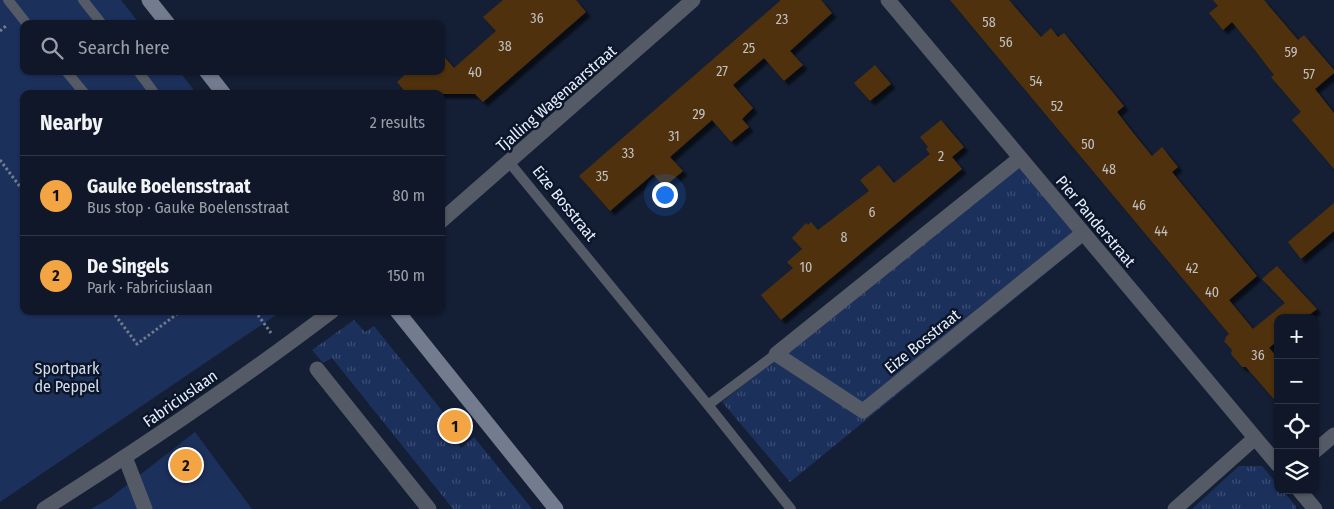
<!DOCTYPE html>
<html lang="en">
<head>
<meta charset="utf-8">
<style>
  body { margin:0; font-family:"Fira Sans Condensed",sans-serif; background:#182030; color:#f1f3f6 }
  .controls { position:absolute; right:15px; bottom:15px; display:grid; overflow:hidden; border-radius:10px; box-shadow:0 1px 4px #0004 }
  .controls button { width:45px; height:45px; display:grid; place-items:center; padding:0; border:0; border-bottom:1px solid #2f3645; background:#0f1728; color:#f1f3f6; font:25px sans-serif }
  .you { position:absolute; left:664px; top:194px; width:18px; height:18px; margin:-12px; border:4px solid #fff; border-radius:50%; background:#1a73e8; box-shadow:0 0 0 8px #1a73e833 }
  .badge { display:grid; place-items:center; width:32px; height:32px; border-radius:50%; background:#f3a443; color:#111; font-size:16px; font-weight:700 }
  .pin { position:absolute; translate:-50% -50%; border:2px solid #fff; box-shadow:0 1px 5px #0006 }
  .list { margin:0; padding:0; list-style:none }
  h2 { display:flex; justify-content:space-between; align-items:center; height:65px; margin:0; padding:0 20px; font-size:21px }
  h2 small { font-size:16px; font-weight:400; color:#9b9fa8 }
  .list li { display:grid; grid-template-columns:32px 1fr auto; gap:15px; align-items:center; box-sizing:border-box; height:80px; padding:0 20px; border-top:1px solid #2f3645 }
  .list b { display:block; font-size:19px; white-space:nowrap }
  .list p { margin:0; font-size:16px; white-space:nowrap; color:#9b9fa8 }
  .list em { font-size:16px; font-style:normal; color:#9b9fa8 }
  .icon { flex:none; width:28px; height:28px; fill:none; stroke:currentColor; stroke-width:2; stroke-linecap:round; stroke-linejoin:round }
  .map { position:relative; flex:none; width:1334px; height:509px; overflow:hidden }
  .search { position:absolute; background:#0f1728; box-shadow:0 1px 4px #0004; left:20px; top:20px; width:425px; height:55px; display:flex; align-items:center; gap:12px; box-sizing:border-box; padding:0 18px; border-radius:10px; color:#9b9fa8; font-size:19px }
  .panel { position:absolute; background:#0f1728; box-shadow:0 1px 4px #0004; left:20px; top:90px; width:425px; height:225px; border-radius:10px }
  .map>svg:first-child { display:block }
</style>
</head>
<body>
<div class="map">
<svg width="1334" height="509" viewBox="0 0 1334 509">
  <defs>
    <pattern id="grass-tufts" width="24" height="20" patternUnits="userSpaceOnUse" patternTransform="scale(1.25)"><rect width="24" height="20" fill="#1c305c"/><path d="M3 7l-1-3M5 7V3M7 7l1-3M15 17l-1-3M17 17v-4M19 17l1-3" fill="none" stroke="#3d4e74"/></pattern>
    <filter id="shadow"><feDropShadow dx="4.5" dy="4.5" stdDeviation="1" flood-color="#0009"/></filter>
  </defs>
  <rect width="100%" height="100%" fill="#141f35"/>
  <g fill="url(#grass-tufts)">
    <polygon points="1019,164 1083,243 790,482 722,402"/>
    <polygon points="354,320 365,332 374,326 455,427 449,433 461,448 474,437 532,509 453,509 332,358 323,363 312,350"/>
    <polygon points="1239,466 1262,466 1278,485 1278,490 1282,490 1296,506 1296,509 1192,509"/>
  </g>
  <g fill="#1c305c">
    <polygon points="0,0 121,0 140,24 24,24 24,71 179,71 197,94 24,94 24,311 282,311 0,502"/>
    <polygon points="195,432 252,509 91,509 110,498"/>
  </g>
  <g fill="#4f320e" filter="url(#shadow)">
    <polygon points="503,0 576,0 586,12 483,102 475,94 407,94 397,82 409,71 441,71 441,53 454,68 496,31 483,17"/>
    <polygon points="781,0 821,0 832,13 790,51 803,65 784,81 764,58 733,85 753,108 742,119 749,127 731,142 712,120 670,157 683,171 664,187 653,174 610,211 579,176"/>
    <polygon points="950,0 1009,0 1041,37 1051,28 1058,37 1064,33 1124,106 1117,112 1134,134 1152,156 1162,147 1178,167 1172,172 1257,276 1229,300 1253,329 1285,303 1262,279 1277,266 1317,309 1305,318 1278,318 1278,340 1269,348 1278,358 1278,404 1246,367 1242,367 1231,354 1232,350 1224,341 1226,339 1225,338 1229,334"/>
    <polygon points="1213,0 1264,0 1298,40 1304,35 1334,70 1334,73 1315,89 1334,113 1334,169 1292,120 1301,112 1271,77 1274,75 1254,49 1232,22 1223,30 1209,13 1218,6"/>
    <polygon points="875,65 891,84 870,101 854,83"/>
    <polygon points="941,120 964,147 952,157 962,169 781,320 761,295 793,268 787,262 802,249 792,238 806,223 808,225 811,222 818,230 869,191 860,180 879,165 894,183 930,154 926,149 928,147 920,137"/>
    <polygon points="1334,203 1334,231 1301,259 1288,242"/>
  </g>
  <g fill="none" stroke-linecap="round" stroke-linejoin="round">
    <g stroke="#727c8f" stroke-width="3" stroke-dasharray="2.5 2.5" stroke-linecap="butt">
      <polyline points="0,31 7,25"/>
      <polyline points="0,160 24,192"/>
      <polyline points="112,311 137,344 181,311"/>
      <polyline points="255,311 271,333"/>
    </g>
    <g stroke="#555b66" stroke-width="10">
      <polyline points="8,0 27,24"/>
      <polyline points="83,0 102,24"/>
      <polyline points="66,71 85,94"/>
      <polyline points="138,71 155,94"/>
      <polyline points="509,162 708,405 791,509"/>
      <polyline points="708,405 776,354"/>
    </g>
    <g stroke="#555b66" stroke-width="15">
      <polyline points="888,0 1278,465"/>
      <polyline points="1020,158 776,354 863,411 1083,233"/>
      <polyline points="441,221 693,0"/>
      <polyline points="317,369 429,509"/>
      <polyline points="1315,451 1334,435"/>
      <polyline points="125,457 145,509"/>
      <polyline points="1299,490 1315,509"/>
      <path d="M 44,509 C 142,447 239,382 332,311"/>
      <polyline points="1175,509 1255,438"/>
    </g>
    <g stroke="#727c8e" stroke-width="15">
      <polyline points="149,0 168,24"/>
      <polyline points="206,71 224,94"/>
      <polyline points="397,311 556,509"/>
    </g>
  </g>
  <g text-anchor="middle" stroke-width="5" stroke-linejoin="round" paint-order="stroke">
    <g font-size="14" fill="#c1c0c2">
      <text x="537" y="23">36</text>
      <text x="782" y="24">23</text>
      <text x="989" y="27">58</text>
      <text x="1006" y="47">56</text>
      <text x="505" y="51">38</text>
      <text x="749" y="53">25</text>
      <text x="1291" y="57">59</text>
      <text x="722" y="76">27</text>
      <text x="475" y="77">40</text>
      <text x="1309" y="79">57</text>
      <text x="1036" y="86">54</text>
      <text x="1057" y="111">52</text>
      <text x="699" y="119">29</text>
      <text x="674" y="141">31</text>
      <text x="1088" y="149">50</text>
      <text x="628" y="158">33</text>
      <text x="941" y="161">2</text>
      <text x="1109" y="174">48</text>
      <text x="602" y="181">35</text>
      <text x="1139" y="210">46</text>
      <text x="872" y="217">6</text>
      <text x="1161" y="236">44</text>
      <text x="844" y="242">8</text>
      <text x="806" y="272">10</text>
      <text x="1192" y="273">42</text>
      <text x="1212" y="297">40</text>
      <text x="1258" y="360">36</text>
    </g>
    <g font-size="16" fill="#e7effe" stroke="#0c162a">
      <text transform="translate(556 98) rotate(-41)" y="6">Tjalling Wagenaarstraat</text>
      <text transform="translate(565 203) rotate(51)" y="6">Eize Bosstraat</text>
      <text transform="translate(1096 221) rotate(50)" y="6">Pier Panderstraat</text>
      <text transform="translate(922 341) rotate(-39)" y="6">Eize Bosstraat</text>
      <text transform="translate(180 398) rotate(-35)" y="6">Fabriciuslaan</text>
    </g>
    <g font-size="16" fill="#d3ddef" stroke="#0c162a">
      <text x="67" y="374">Sportpark<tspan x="67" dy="18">de Peppel</tspan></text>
    </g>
  </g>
</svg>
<div class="controls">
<button>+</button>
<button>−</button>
<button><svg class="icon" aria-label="locate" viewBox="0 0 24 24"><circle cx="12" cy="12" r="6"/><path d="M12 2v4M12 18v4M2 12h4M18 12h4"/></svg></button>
<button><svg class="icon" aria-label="layers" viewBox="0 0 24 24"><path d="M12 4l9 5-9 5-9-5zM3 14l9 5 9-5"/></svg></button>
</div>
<div class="you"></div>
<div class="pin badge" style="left:455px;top:426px">1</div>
<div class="pin badge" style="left:186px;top:465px">2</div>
<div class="search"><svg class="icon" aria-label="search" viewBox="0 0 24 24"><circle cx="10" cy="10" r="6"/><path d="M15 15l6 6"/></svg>Search here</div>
<section class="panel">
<h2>Nearby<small>2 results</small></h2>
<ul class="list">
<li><span class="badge">1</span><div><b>Gauke Boelensstraat</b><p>Bus stop · Gauke Boelensstraat</p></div><em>80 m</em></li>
<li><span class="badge">2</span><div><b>De Singels</b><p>Park · Fabriciuslaan</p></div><em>150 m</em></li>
</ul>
</section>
</div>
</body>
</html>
